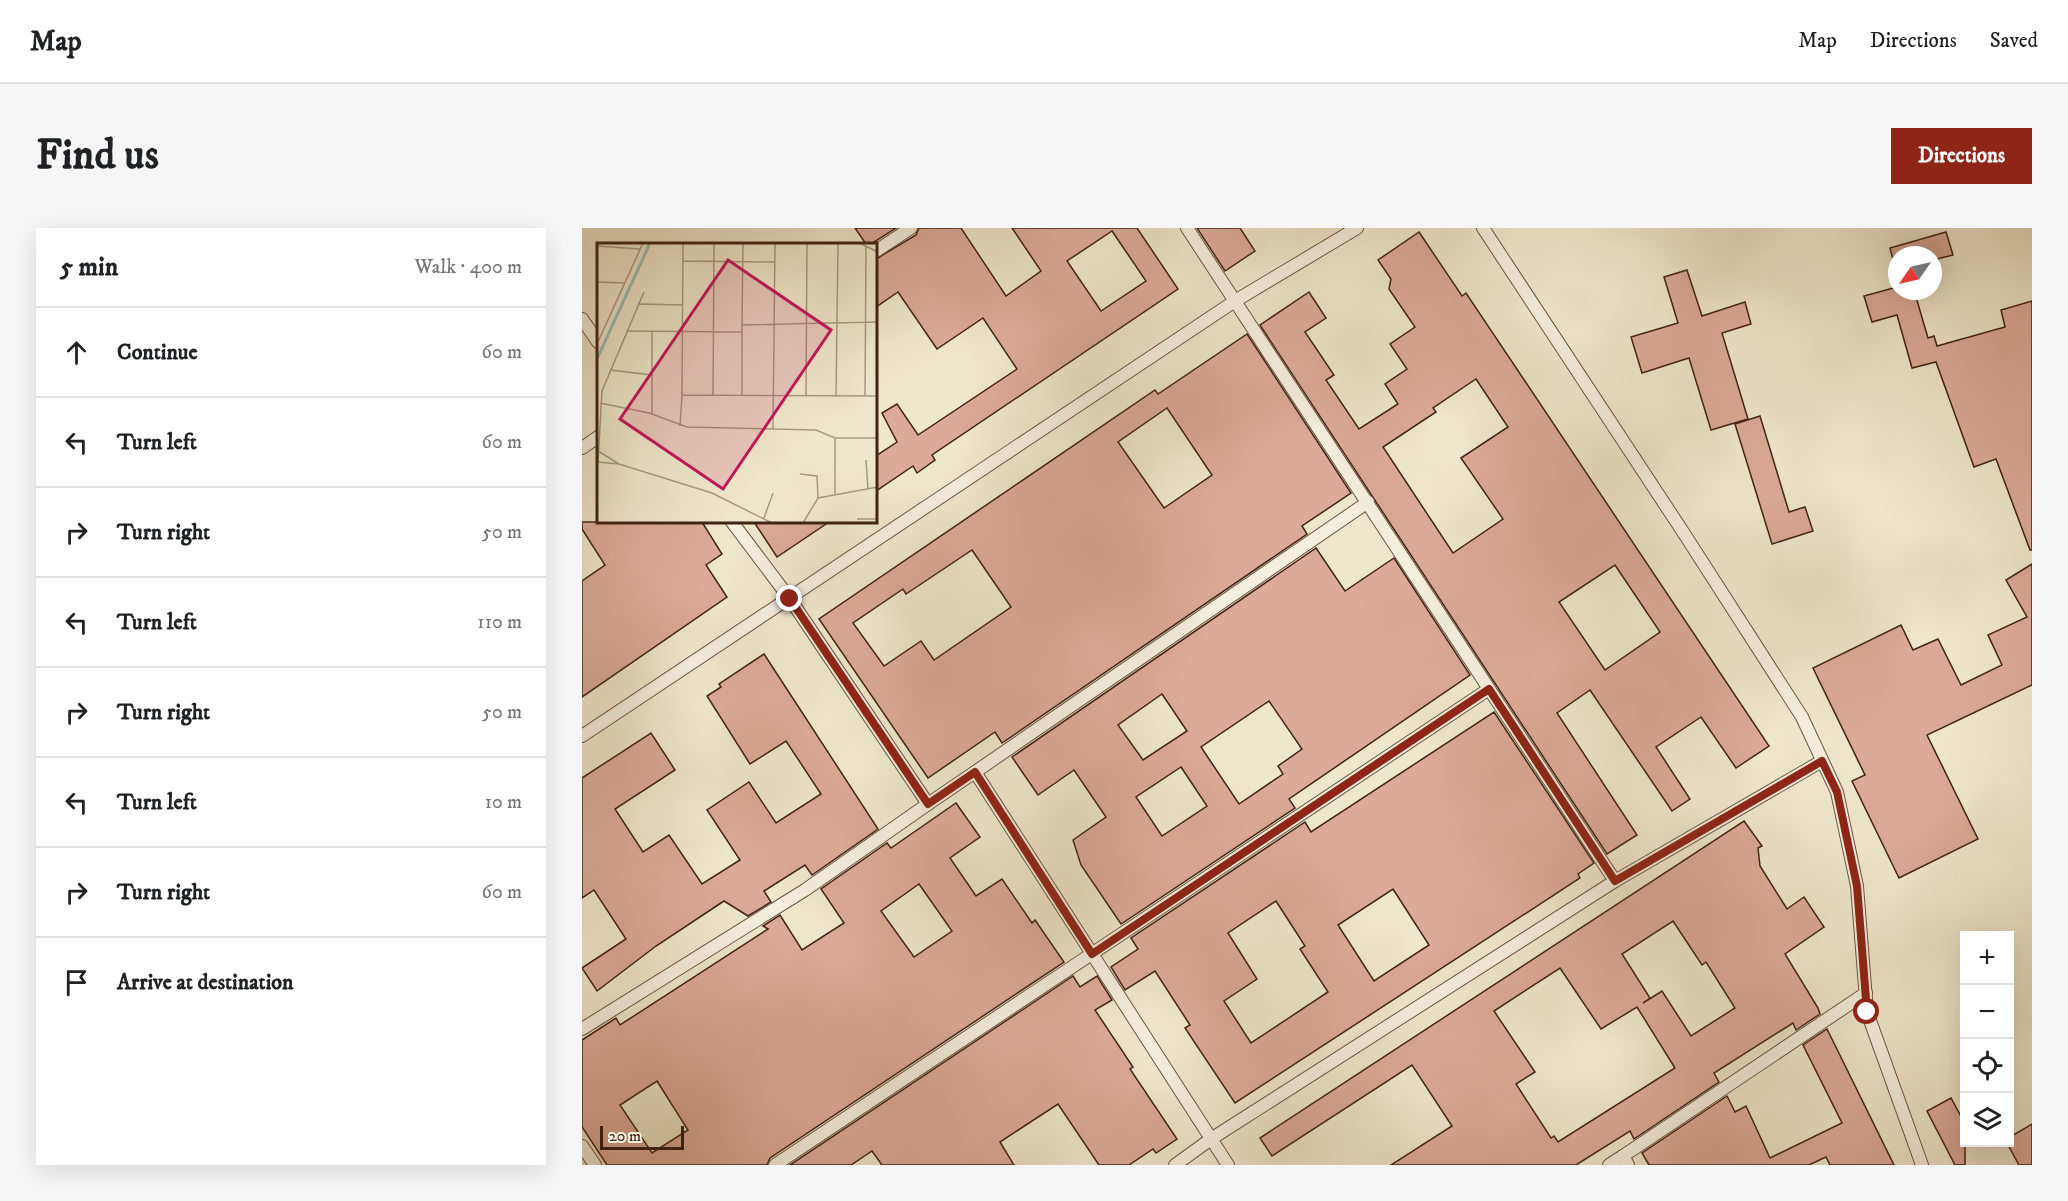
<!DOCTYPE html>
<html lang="en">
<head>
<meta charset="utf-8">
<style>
  body { margin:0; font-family:"IM FELL DW Pica",serif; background:#f6f6f6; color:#202124 }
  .controls { position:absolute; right:18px; bottom:18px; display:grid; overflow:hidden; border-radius:0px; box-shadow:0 6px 24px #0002 }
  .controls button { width:54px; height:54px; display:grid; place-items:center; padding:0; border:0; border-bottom:2px solid #e0e0e0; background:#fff; color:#202124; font:30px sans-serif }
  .compass { position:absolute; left:1306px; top:18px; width:54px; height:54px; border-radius:50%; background:#fff; box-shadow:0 6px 24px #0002; rotate:236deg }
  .scale { position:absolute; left:18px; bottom:15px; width:84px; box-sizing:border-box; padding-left:6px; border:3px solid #412313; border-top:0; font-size:16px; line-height:21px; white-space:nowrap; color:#412313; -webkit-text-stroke:4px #f5efde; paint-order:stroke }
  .stop { position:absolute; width:18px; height:18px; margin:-14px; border:4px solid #8f2418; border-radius:50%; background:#fff }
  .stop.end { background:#8f2418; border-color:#fff; box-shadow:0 2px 6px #0008 }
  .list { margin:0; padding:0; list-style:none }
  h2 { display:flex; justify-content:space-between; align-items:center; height:78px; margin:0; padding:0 24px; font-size:26px }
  h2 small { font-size:20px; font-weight:400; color:#757577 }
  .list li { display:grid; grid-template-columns:39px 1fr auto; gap:18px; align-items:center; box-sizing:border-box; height:90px; padding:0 24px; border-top:2px solid #e0e0e0 }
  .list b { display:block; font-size:22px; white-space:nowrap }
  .list em { font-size:20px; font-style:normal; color:#757577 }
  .icon { flex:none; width:33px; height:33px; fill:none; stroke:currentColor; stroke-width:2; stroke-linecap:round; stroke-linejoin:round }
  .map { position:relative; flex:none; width:1450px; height:937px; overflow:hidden; border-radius:0px }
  header { display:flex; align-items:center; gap:36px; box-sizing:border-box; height:84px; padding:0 30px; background:#fff; border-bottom:2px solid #e0e0e0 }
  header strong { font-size:28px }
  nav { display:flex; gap:33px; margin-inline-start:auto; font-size:21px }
  .intro { display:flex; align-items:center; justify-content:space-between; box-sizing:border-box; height:144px; padding:0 36px }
  h1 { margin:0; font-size:42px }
  .button { padding:15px 27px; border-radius:0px; background:#8f2418; color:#fff; font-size:21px; font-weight:700 }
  main { display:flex; gap:36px; padding:0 36px }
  aside { flex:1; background:#fff; border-radius:0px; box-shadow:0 6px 24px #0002 }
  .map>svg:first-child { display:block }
</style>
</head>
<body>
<header>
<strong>Map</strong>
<nav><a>Map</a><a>Directions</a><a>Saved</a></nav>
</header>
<div class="intro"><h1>Find us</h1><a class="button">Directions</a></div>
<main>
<aside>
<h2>5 min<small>Walk · 400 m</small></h2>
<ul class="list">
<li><svg class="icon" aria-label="ahead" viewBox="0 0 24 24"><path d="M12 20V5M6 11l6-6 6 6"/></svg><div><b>Continue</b></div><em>60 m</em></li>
<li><svg class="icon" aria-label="left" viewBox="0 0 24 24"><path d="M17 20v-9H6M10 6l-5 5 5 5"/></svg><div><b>Turn left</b></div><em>60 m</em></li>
<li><svg class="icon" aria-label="right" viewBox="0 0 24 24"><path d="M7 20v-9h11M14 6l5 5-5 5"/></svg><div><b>Turn right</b></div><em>50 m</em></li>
<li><svg class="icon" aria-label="left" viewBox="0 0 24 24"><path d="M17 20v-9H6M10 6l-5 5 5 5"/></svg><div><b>Turn left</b></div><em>110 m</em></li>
<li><svg class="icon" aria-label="right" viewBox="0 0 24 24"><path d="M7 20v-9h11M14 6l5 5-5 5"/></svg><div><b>Turn right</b></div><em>50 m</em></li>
<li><svg class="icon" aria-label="left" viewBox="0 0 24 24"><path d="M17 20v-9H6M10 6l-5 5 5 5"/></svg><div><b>Turn left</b></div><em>10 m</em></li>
<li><svg class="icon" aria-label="right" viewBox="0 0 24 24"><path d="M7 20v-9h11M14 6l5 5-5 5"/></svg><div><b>Turn right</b></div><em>60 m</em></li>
<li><svg class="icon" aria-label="arrive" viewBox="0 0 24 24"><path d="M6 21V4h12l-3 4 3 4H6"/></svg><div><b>Arrive at destination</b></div></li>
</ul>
</aside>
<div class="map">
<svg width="1450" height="937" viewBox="0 0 1450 937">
  <rect width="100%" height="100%" fill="#efe7cc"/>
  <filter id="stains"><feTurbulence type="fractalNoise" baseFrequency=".00333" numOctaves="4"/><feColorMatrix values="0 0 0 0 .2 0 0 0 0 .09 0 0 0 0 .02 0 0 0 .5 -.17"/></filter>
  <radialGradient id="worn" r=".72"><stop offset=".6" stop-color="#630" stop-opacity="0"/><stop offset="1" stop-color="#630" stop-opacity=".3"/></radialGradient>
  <g fill="#dbaa98" stroke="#412313" stroke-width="1.5" fill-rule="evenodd">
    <polygon points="273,0 314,0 289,16 284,16"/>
    <path d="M 337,0 L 379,0 L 424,68 L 459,43 L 430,0 L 555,0 L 596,61 L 350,227 L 353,232 L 335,245 L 331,238 L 294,263 L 294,228 L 315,214 L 300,185 L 315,176 L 336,207 L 435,141 L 401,90 L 355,121 L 316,64 L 294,79 L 294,31 L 334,7 ZM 530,3 L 564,53 L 519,83 L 485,33 Z"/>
    <polygon points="615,0 658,0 673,23 643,43"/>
    <path d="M 837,4 L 880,68 L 884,65 L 1187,518 L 1154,540 L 1119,489 L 1074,519 L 1108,571 L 1090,583 L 1008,462 L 975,485 L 1055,607 L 1025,626 L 678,97 L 727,64 L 744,90 L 723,104 L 752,147 L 744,152 L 777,201 L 816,176 L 803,156 L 825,141 L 808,116 L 833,99 L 807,61 L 809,51 L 796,32 ZM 894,151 L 926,199 L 879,230 L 921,291 L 871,325 L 801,219 L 854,184 L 851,180 ZM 1033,337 L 1078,404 L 1023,442 L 977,374 Z"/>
    <polygon points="1364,4 1371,27 1351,32 1351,27 1315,27 1315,47 1308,20"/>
    <polygon points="1105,42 1120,88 1163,74 1169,96 1140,105 1166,191 1129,202 1107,130 1060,145 1049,109 1096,95 1082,49"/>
    <polygon points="1315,59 1315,63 1342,63 1343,66 1334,69 1346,110 1352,108 1355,118 1423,99 1419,82 1450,73 1450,322 1448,322 1414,231 1392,239 1354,134 1330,140 1315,87 1290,94 1282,68"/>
    <path d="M 665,106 L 769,265 L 720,298 L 725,306 L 420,515 L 413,504 L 346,550 L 237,391 L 573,162 L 576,166 ZM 585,180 L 630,247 L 582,280 L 536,214 ZM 390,322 L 429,379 L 352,432 L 339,413 L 302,438 L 271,395 L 321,361 L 324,366 Z"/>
    <polygon points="1178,188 1207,284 1223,279 1231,303 1190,316 1153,196"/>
    <polygon points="0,294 120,294 140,326 124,337 145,369 0,469 0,353 23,337 0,301"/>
    <polygon points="172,294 247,294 195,329"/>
    <path d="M 734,320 L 763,363 L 812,330 L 888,447 L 707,571 L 713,580 L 539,696 L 499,637 L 491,612 L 524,589 L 492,542 L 456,567 L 430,529 ZM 580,466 L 605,503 L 561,532 L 536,497 ZM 687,473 L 720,521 L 696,538 L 701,546 L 657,576 L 619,519 ZM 599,539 L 625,578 L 580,608 L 554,569 Z"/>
    <polygon points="1450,336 1450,457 1345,507 1396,611 1317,650 1270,553 1283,547 1231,440 1319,397 1331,422 1356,411 1379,457 1420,437 1406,407 1445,389 1424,352"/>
    <polygon points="182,426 296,601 230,647 223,637 182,663 189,674 166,688 142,673 74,718 15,763 0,740 44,711 12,662 0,670 0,550 69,505 93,542 33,581 61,624 87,607 120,656 158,632 125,582 167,554 194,595 239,566 204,513 168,536 125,468 139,459 137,456"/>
    <path d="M 912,484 L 1012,635 L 996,646 L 998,650 L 653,875 L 603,800 L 608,797 L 573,743 L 543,762 L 529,739 L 556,721 L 549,710 L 723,594 L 729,604 ZM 811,661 L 847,717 L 792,753 L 756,697 ZM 694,673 L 723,718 L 718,721 L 746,764 L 669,815 L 642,773 L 675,751 L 646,705 Z"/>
    <path d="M 374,575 L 398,609 L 368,630 L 394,668 L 420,651 L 450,695 L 453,692 L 482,734 L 188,930 L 185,937 L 25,937 L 0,899 L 0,812 L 34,790 L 38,797 L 186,701 L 181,698 L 198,687 L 220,722 L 262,695 L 239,661 L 305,615 L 309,620 ZM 337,656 L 370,703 L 332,729 L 299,683 ZM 75,853 L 106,902 L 70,925 L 38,877 Z"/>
    <path d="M 1162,593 L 1180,618 L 1176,620 L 1178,638 L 1205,681 L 1222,669 L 1242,699 L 1203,726 L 1236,780 L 1238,786 L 1214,802 L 1211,795 L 1132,845 L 1137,854 L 1052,911 L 1048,903 L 994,937 L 809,937 L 870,898 L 830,837 L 690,928 L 678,910 ZM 1091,693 L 1120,737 L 1124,734 L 1153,780 L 1109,808 L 1080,763 L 1061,775 L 1068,770 L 1040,726 ZM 978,740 L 1019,801 L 1055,779 L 1093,840 L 976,914 L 972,908 L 969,910 L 934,856 L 953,844 L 912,783 Z"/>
    <polygon points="491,748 498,759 515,748 530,772 513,782 551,839 548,841 595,911 574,925 571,921 547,937 517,937 476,876 418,914 432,937 300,937 290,923 269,937 208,937"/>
    <polygon points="1245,801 1312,937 1248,937 1244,929 1227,937 1067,937 1060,925 1145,868 1153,884 1164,878 1188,930 1260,895 1221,817"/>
    <polygon points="1369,870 1383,896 1383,937 1373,937 1345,883"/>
    <polygon points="1450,896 1450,937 1437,937 1425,915 1428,915 1428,909"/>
  </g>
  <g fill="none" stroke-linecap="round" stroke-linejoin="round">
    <g stroke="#6c5441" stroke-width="14">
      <g id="lane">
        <polyline points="901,0 1103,307 1220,489 1255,564 1275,658 1285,784 1340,937"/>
        <polyline points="294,23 329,0"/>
        <polyline points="0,91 16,114"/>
        <polyline points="0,220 16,209"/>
        <polyline points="150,294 208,371 346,576 393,544 646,937"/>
        <polyline points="0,508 653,73 775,0"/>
        <polyline points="393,544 786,274"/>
        <polyline points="1033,653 1240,533"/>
        <polyline points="0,801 223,662 346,576"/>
        <polyline points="0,918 13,937"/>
        <polyline points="193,937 907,461"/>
        <polyline points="593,937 629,911 1033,653 605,0"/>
        <polyline points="1027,937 1041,928"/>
        <polyline points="1046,937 1041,928 1284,765"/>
      </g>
    </g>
    <use href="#lane" stroke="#f5efde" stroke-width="12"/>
  </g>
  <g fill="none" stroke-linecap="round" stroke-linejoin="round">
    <polyline stroke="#8f2418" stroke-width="8" points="208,371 346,576 393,544 510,726 907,461 1033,653 1240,533 1255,564 1275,658 1285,784"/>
  </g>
  <g transform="translate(15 15)">
    <rect width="280" height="280" fill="#efe7cc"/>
    <path fill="none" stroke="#9abfb8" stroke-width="3" d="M 0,116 L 53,0"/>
    <path fill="none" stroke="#a99982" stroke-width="1.5" d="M 86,0 L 85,152 L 281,153M 262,0 L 281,9M 0,3 L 43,6M 86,18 L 178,19M 0,39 L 28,40M 41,61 L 86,62M 145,82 L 146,0M 29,88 L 145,89 L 145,82 L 281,79M 145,89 L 145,153M 0,101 L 46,0M 13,127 L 55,132 L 55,171M 55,132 L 55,88M 116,152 L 117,0M 209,153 L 210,0M 239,153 L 241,0M 268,153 L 269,4M 3,160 L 52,170 L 90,184 L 219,187 L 238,195 L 281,195M 83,183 L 85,152M 176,186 L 178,0M 1,208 L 22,221M 269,217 L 271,246M 0,219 L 22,221 L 115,250 L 175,280M 1,219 L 5,148 L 47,49M 203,231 L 220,233 L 221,255M 238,251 L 238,195M 167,275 L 176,250M 260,276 L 281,276M 206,280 L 221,255 L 281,244"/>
    <path fill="#c2185b" fill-opacity="0.15" stroke="#c2185b" stroke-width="3" d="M 131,17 L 234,87 L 126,246 L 23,176 Z"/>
    <rect width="280" height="280" fill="none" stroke="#412313" stroke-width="3"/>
  </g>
  <rect width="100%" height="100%" filter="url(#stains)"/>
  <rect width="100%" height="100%" fill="url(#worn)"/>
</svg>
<div class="controls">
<button>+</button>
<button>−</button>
<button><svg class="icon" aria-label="locate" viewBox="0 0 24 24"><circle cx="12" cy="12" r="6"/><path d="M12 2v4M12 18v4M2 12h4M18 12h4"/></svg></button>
<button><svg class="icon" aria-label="layers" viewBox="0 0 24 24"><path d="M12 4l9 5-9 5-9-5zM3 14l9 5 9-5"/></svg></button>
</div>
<svg class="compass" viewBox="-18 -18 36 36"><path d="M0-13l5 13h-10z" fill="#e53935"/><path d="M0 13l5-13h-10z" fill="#757577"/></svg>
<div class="scale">20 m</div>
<div class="stop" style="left:1285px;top:784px"></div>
<div class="stop end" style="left:208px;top:371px"></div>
</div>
</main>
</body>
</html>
